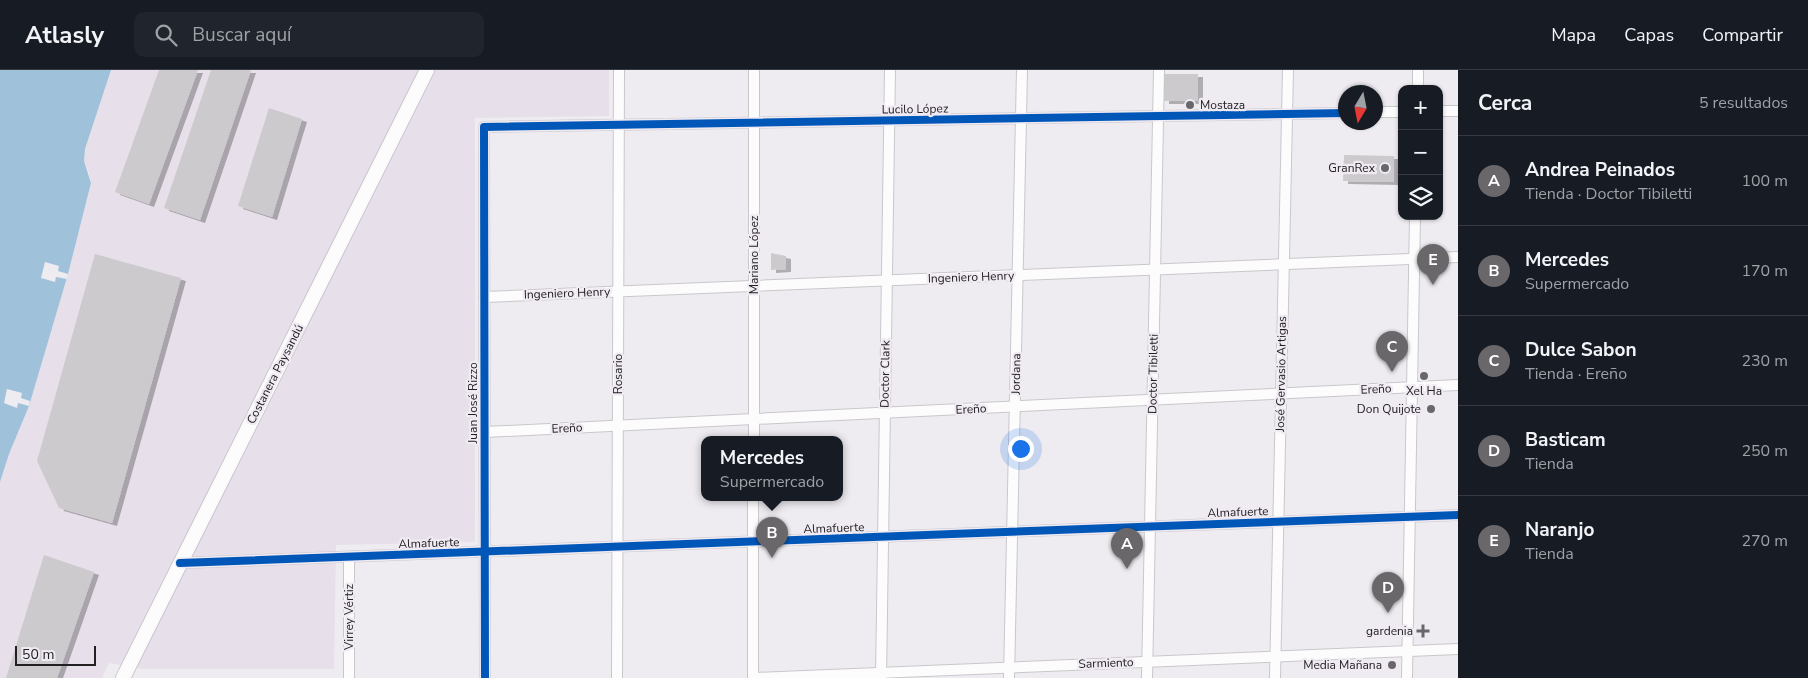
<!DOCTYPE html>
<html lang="es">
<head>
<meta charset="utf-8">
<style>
  body { margin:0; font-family:"Nunito Sans",sans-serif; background:#20242c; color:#f1f3f6 }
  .controls { position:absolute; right:15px; top:15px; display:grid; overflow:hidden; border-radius:10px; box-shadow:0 1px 4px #0004 }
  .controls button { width:45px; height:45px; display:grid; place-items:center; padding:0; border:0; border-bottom:1px solid #363941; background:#171b24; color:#f1f3f6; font:25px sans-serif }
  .compass { position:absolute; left:1338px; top:15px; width:45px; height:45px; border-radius:50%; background:#171b24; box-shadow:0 1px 4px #0004; rotate:190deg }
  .scale { position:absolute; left:15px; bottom:12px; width:81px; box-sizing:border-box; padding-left:5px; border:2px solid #222023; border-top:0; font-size:14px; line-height:18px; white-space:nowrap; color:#222023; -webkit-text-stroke:4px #f0eaf3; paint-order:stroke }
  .you { position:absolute; left:1020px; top:378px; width:18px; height:18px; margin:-12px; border:4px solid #fff; border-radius:50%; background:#1a73e8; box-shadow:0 0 0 8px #1a73e833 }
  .badge { display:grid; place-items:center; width:32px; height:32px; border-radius:50%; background:#6a676b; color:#fff; font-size:16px; font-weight:700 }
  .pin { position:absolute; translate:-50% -41px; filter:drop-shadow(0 1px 2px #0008) }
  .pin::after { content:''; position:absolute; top:26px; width:18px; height:15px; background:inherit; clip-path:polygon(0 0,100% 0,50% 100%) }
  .popup { position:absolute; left:701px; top:366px; width:142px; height:65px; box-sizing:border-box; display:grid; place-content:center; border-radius:10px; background:#171b24; filter:drop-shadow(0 1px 4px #0005); font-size:16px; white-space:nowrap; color:#9ea1a6 }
  .popup b { font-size:19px; color:#f1f3f6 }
  .popup::after { content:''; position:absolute; left:50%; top:100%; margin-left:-10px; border:10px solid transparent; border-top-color:#171b24 }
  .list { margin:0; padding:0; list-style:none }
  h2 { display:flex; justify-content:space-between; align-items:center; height:65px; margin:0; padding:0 20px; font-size:21px }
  h2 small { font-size:16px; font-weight:400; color:#9ea1a6 }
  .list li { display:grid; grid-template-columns:32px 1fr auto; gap:15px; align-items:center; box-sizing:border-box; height:90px; padding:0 20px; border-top:1px solid #363941 }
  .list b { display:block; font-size:19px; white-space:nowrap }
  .list p { margin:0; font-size:16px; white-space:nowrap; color:#9ea1a6 }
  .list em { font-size:16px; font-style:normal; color:#9ea1a6 }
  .icon { flex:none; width:28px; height:28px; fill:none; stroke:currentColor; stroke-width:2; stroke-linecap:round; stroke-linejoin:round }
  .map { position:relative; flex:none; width:1458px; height:608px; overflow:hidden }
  header { display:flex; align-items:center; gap:30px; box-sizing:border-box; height:70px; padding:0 25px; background:#171b24; border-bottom:1px solid #363941 }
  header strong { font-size:24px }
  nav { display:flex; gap:28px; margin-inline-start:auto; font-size:18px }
  .search { width:350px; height:45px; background:#20242c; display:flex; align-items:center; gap:12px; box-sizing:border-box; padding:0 18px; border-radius:10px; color:#9ea1a6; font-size:19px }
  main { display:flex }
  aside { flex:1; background:#171b24 }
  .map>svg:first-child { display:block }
</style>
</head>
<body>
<header>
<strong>Atlasly</strong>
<div class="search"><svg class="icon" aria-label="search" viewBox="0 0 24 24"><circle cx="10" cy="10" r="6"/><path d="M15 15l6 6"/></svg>Buscar aquí</div>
<nav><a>Mapa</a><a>Capas</a><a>Compartir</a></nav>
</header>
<main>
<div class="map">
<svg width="1458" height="608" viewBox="0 0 1458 608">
  <defs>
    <filter id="shadow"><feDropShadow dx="5" dy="3" stdDeviation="0" flood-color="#0004"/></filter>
  </defs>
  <rect width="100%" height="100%" fill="#efecf1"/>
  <polygon fill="#e7dfea" points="111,0 609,0 609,46 475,48 475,472 336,475 334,599 143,599 109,593 102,608 0,608 0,412 9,384 29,336 68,204 91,113 89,103 84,91 85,79"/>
  <polygon fill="#9fc1da" points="0,0 111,0 85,79 84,91 91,113 68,204 29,336 9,384 0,412"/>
  <g fill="#efecf1">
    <polygon points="45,192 59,196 58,201 68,204 67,209 56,207 55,212 41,208"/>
    <polygon points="7,319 22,323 21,328 30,331 29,336 18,333 17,338 4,333"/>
  </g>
  <g fill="#cdcacd" filter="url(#shadow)">
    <polygon points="159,0 198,0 149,134 115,122"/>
    <polygon points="211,0 251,0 200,150 164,138"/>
    <rect x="1164" y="4" width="34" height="27"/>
    <polygon points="269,38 302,49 272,147 238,136"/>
    <polygon points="1344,85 1394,86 1394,112 1343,111"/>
    <polygon points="771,183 786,186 786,199 771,200"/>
    <polygon points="95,184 181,208 112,453 59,438 37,391"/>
    <polygon points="44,485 94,502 57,608 6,608"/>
  </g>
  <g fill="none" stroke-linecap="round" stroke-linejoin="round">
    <g stroke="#cac7cb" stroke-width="12">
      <g id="minor">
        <polyline points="1418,19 1418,0"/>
        <polyline points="1439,41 1458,41"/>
        <polyline points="1376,42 1402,42"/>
        <polyline points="484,227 1458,187"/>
        <polyline points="485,362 1458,315"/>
        <polyline points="754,369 754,0"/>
        <polyline points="349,487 349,608"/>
        <polyline points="180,493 1458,445"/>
        <polyline points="485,608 484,57 1346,43"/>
        <polyline points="617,608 619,0"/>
        <polyline points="753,608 753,427"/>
        <polyline points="755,608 1458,579"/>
        <polyline points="881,608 890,0"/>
        <polyline points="1009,608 1022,0"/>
        <polyline points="1147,608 1159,0"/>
        <polyline points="1275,608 1288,0"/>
        <polyline points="1407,608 1415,146"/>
      </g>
    </g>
    <g stroke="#cac7cb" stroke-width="16">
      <polyline id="secondary" points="123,608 427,0"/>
    </g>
    <use href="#minor" stroke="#fdfcfd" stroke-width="10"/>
    <use href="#secondary" stroke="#fdfcfd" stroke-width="14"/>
    <g stroke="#f0eaf3" stroke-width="11">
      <g id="cycleway">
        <polyline points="180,493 1458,445"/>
        <polyline points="485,608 484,57 1346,43"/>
      </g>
    </g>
    <use href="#cycleway" stroke="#0057b8" stroke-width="8"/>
  </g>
  <g fill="#6a676b" stroke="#f0eaf3" stroke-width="2">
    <circle cx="1190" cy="35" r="5"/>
    <circle cx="1385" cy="98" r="5"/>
    <circle cx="1424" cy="306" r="5"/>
    <circle cx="1431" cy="339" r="5"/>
    <path d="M1420.5 553.5h5v5h5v5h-5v5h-5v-5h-5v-5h5z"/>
    <circle cx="1392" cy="595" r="5"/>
  </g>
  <g text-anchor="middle" stroke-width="4.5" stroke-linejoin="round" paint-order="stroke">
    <g font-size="12" fill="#222023" stroke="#f0eaf3" text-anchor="end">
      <text x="1200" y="39" text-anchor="start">Mostaza</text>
      <text x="1375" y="102">GranRex</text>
      <text x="1424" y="325" text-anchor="middle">Xel Ha</text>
      <text x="1421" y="343">Don Quijote</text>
      <text x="1413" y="565">gardenia</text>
      <text x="1382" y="599">Media Mañana</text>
    </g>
    <g font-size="12" fill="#222023" stroke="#f0eaf3">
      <text transform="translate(915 39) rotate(-1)" y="4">Lucilo López</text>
      <text transform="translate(754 185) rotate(-90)" y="4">Mariano López</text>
      <text transform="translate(971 207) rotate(-2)" y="4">Ingeniero Henry</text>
      <text transform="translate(567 223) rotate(-2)" y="4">Ingeniero Henry</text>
      <text transform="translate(275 304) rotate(-63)" y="4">Costanera Paysandú</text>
      <text transform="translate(618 304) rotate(-90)" y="4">Rosario</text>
      <text transform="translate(885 304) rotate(-89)" y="4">Doctor Clark</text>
      <text transform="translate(1016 304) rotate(-89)" y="4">Jordana</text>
      <text transform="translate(1153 304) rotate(-89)" y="4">Doctor Tibiletti</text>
      <text transform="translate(1281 304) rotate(-89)" y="4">José Gervasio Artigas</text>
      <text transform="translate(1376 319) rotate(-3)" y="4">Ereño</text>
      <text transform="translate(473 333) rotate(-90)" y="4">Juan José Rizzo</text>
      <text transform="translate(971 339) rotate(-3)" y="4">Ereño</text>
      <text transform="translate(567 358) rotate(-3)" y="4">Ereño</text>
      <text transform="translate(1238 442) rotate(-2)" y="4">Almafuerte</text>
      <text transform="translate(834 458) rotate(-2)" y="4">Almafuerte</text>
      <text transform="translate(429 473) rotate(-2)" y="4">Almafuerte</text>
      <text transform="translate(349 547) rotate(-90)" y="4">Virrey Vértiz</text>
      <text transform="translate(1106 593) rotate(-2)" y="4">Sarmiento</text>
    </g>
  </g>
</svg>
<div class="controls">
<button>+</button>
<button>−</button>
<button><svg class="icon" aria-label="layers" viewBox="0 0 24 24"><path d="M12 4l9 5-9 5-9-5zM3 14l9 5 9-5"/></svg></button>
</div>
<svg class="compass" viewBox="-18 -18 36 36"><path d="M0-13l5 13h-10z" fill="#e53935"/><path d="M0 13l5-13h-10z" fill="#9ea1a6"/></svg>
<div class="scale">50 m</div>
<div class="you"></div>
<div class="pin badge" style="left:1127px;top:499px">A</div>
<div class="pin badge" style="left:772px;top:488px">B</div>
<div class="popup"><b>Mercedes</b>Supermercado</div>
<div class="pin badge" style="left:1392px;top:302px">C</div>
<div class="pin badge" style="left:1388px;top:543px">D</div>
<div class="pin badge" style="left:1433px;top:215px">E</div>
</div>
<aside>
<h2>Cerca<small>5 resultados</small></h2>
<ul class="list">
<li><span class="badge">A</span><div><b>Andrea Peinados</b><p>Tienda · Doctor Tibiletti</p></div><em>100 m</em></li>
<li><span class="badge">B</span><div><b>Mercedes</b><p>Supermercado</p></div><em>170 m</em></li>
<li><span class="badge">C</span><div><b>Dulce Sabon</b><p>Tienda · Ereño</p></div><em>230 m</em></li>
<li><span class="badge">D</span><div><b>Basticam</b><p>Tienda</p></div><em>250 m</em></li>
<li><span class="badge">E</span><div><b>Naranjo</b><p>Tienda</p></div><em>270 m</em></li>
</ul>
</aside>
</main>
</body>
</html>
